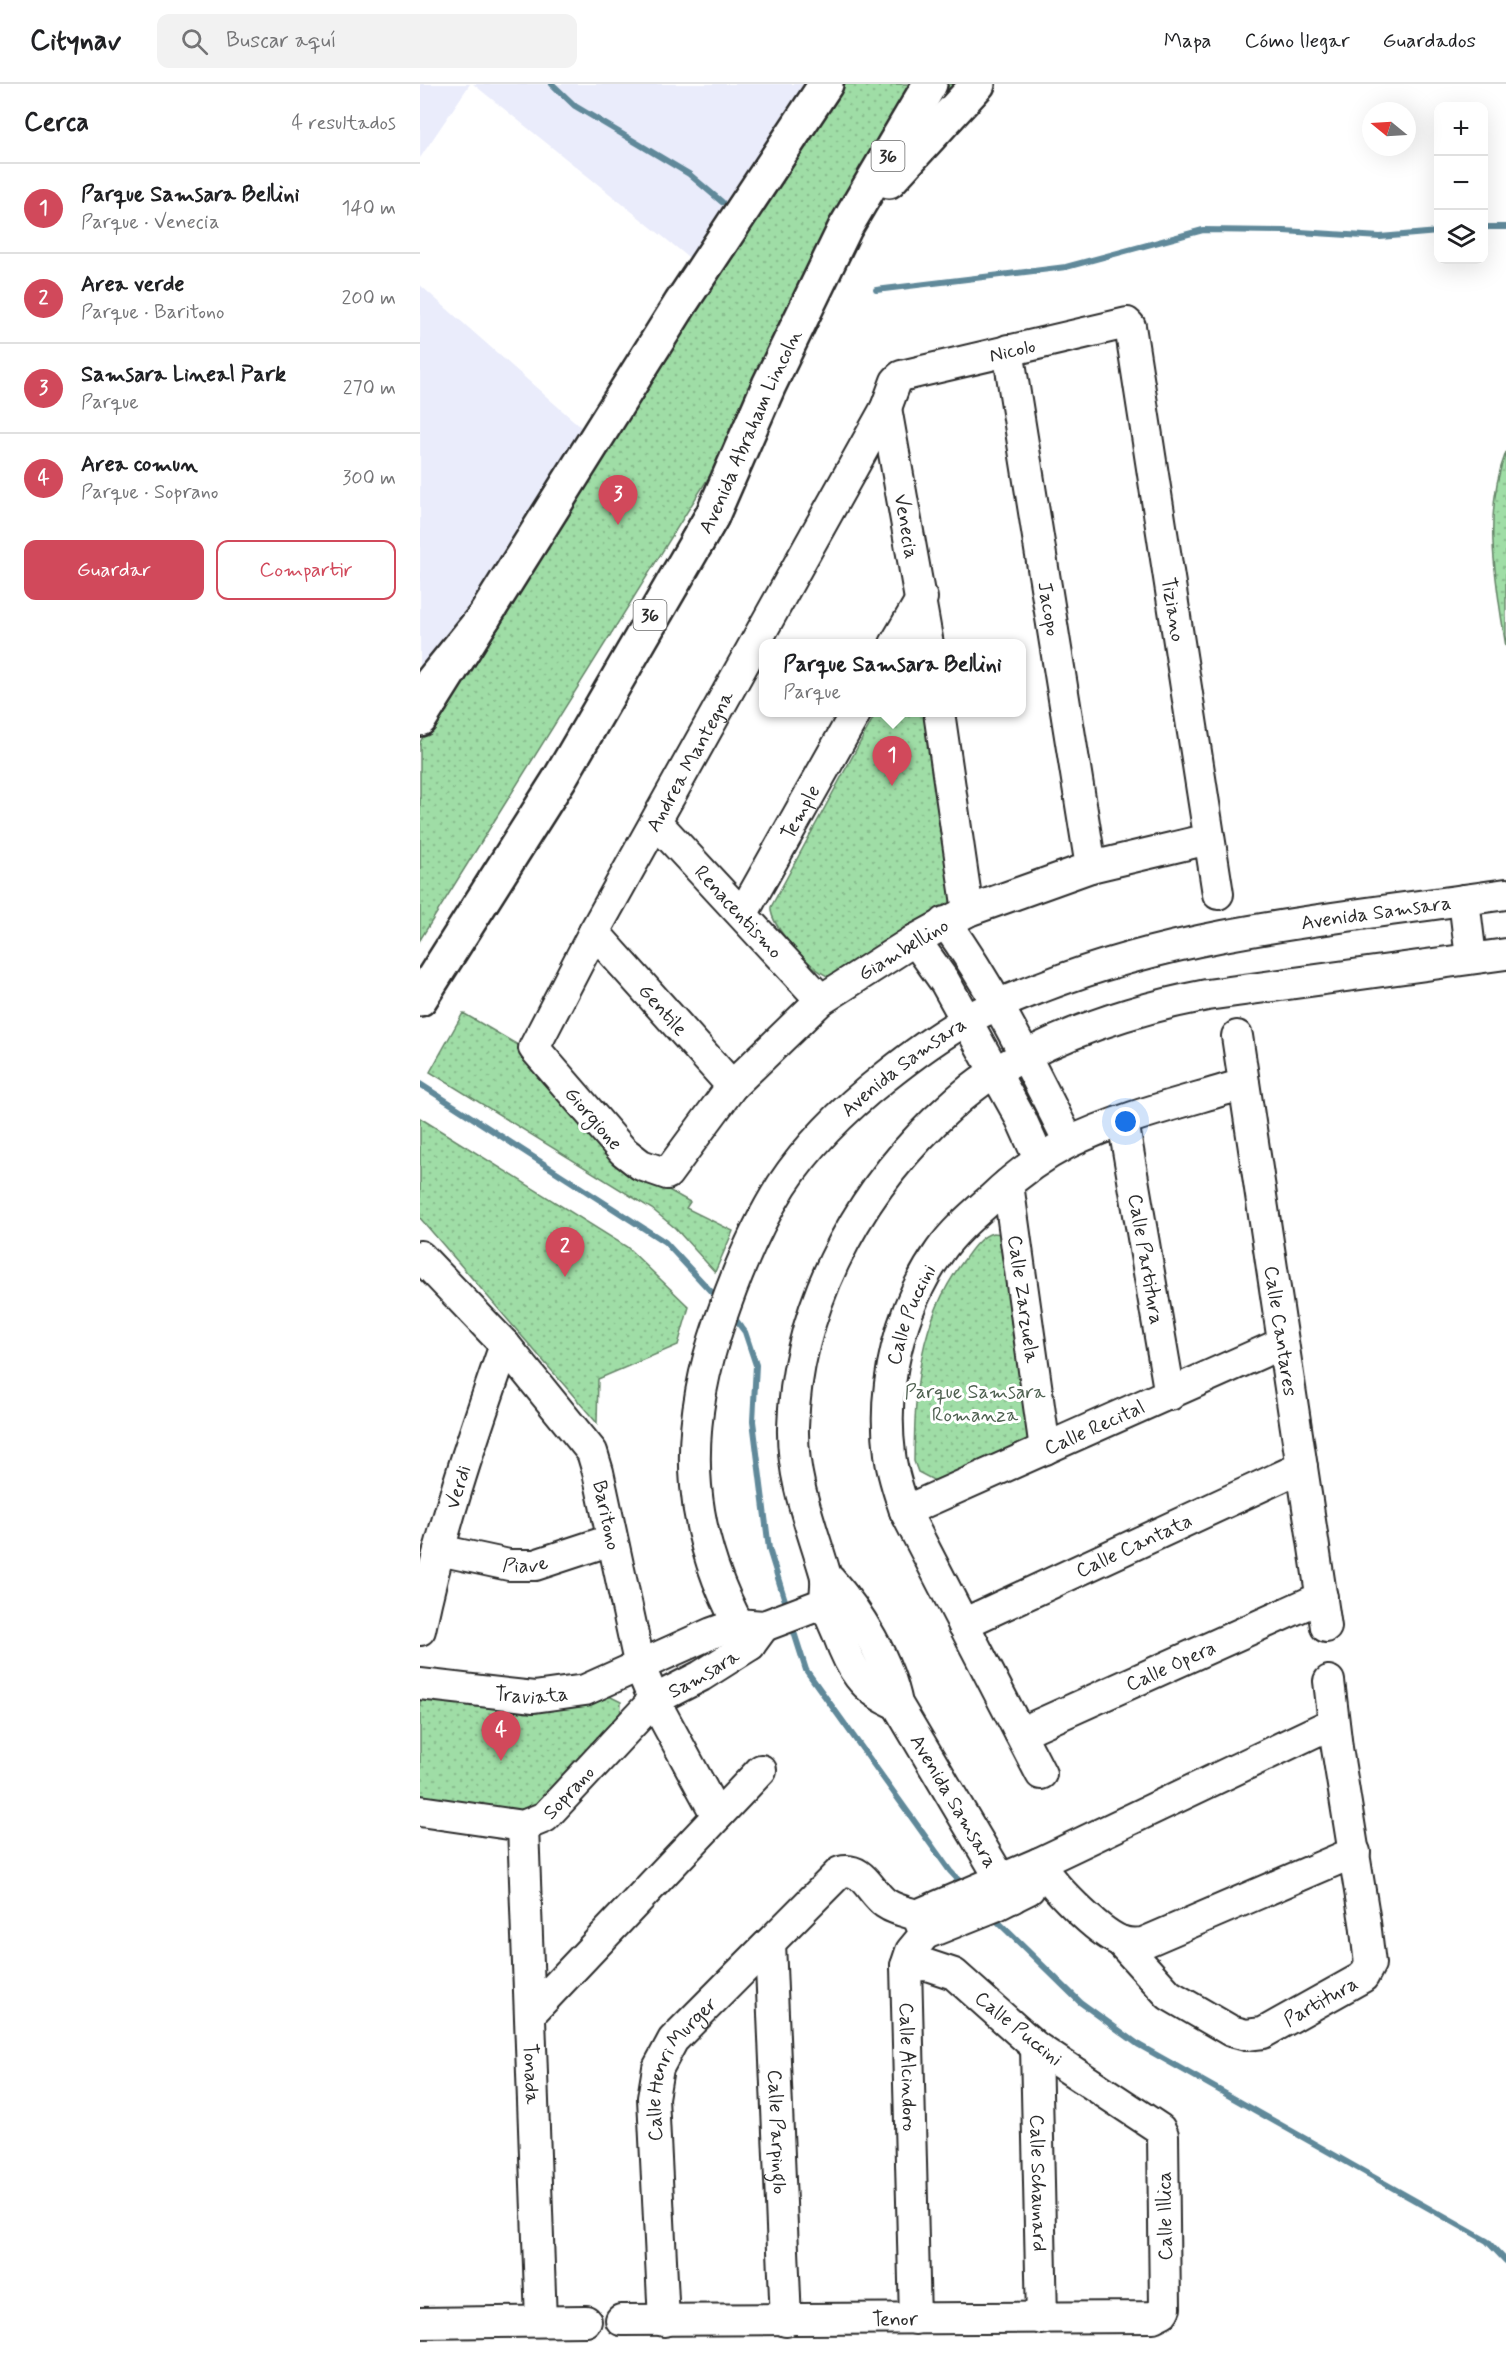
<!DOCTYPE html>
<html lang="es">
<head>
<meta charset="utf-8">
<style>
  body { margin:0; font-family:Mynerve,sans-serif; background:#f2f2f2; color:#202124 }
  .controls { position:absolute; right:18px; top:18px; display:grid; overflow:hidden; border-radius:12px; box-shadow:0 6px 24px #0002 }
  .controls button { width:54px; height:54px; display:grid; place-items:center; padding:0; border:0; border-bottom:2px solid #e0e0e0; background:#fff; color:#202124; font:30px sans-serif }
  .compass { position:absolute; left:942px; top:18px; width:54px; height:54px; border-radius:50%; background:#fff; box-shadow:0 6px 24px #0002; rotate:288deg }
  .you { position:absolute; left:706px; top:1038px; width:21px; height:21px; margin:-15px; border:4px solid #fff; border-radius:50%; background:#1a73e8; box-shadow:0 0 0 9px #1a73e833 }
  .badge { display:grid; place-items:center; width:39px; height:39px; border-radius:50%; background:#d1495b; color:#fff; font-size:20px; font-weight:700 }
  .pin { position:absolute; translate:-50% -50px; filter:drop-shadow(0 2px 3px #0008) }
  .pin::after { content:''; position:absolute; top:32px; width:21px; height:18px; background:inherit; clip-path:polygon(0 0,100% 0,50% 100%) }
  .popup { position:absolute; left:339px; top:555px; width:267px; height:78px; box-sizing:border-box; display:grid; place-content:center; border-radius:12px; background:#fff; filter:drop-shadow(0 2px 4px #0005); font-size:20px; white-space:nowrap; color:#757577 }
  .popup b { font-size:22px; color:#202124 }
  .popup::after { content:''; position:absolute; left:50%; top:100%; margin-left:-12px; border:12px solid transparent; border-top-color:#fff }
  .list { margin:0; padding:0; list-style:none }
  h2 { display:flex; justify-content:space-between; align-items:center; height:78px; margin:0; padding:0 24px; font-size:26px }
  h2 small { font-size:20px; font-weight:400; color:#757577 }
  .list li { display:grid; grid-template-columns:39px 1fr auto; gap:18px; align-items:center; box-sizing:border-box; height:90px; padding:0 24px; border-top:2px solid #e0e0e0 }
  .list b { display:block; font-size:22px; white-space:nowrap }
  .list p { margin:0; font-size:20px; white-space:nowrap; color:#757577 }
  .list em { font-size:20px; font-style:normal; color:#757577 }
  .actions { display:flex; gap:12px; padding:18px 24px }
  .actions a { flex:1; padding:14px 0; border:2px solid #d1495b; border-radius:12px; text-align:center; font-size:21px; color:#d1495b }
  .actions .main { background:#d1495b; color:#fff }
  .icon { flex:none; width:33px; height:33px; fill:none; stroke:currentColor; stroke-width:2; stroke-linecap:round; stroke-linejoin:round }
  .map { position:relative; flex:none; width:1086px; height:2273px; overflow:hidden }
  header { display:flex; align-items:center; gap:36px; box-sizing:border-box; height:84px; padding:0 30px; background:#fff; border-bottom:2px solid #e0e0e0 }
  header strong { font-size:28px }
  nav { display:flex; gap:33px; margin-inline-start:auto; font-size:21px }
  .search { width:420px; height:54px; background:#f2f2f2; display:flex; align-items:center; gap:15px; box-sizing:border-box; padding:0 21px; border-radius:12px; color:#757577; font-size:22px }
  main { display:flex }
  aside { flex:1; background:#fff }
  .map>svg:first-child { display:block }
</style>
</head>
<body>
<header>
<strong>Citynav</strong>
<div class="search"><svg class="icon" aria-label="search" viewBox="0 0 24 24"><circle cx="10" cy="10" r="6"/><path d="M15 15l6 6"/></svg>Buscar aquí</div>
<nav><a>Mapa</a><a>Cómo llegar</a><a>Guardados</a></nav>
</header>
<main>
<aside>
<h2>Cerca<small>4 resultados</small></h2>
<ul class="list">
<li><span class="badge">1</span><div><b>Parque Samsara Bellini</b><p>Parque · Venecia</p></div><em>140 m</em></li>
<li><span class="badge">2</span><div><b>Area verde</b><p>Parque · Baritono</p></div><em>200 m</em></li>
<li><span class="badge">3</span><div><b>Samsara Lineal Park</b><p>Parque</p></div><em>270 m</em></li>
<li><span class="badge">4</span><div><b>Area comun</b><p>Parque · Soprano</p></div><em>300 m</em></li>
</ul>
<div class="actions"><a class="main">Guardar</a><a>Compartir</a></div>
</aside>
<div class="map">
<svg width="1086" height="2273" viewBox="0 0 1086 2273">
  <defs>
    <pattern id="park-dots" width="8" height="8" patternUnits="userSpaceOnUse" patternTransform="scale(1.5)"><rect width="8" height="8" fill="#9fdda6"/><path d="M2 2h.1M6 6h.1" fill="none" stroke="#89be8f" stroke-width="1.8" stroke-linecap="round"/></pattern>
  </defs>
  <rect width="100%" height="100%" fill="#fff"/>
  <filter id="ink" filterUnits="userSpaceOnUse"><feTurbulence type="fractalNoise" baseFrequency=".0167" numOctaves="2"/><feDisplacementMap in="SourceGraphic" scale="12" xChannelSelector="R" yChannelSelector="G"/><feConvolveMatrix kernelMatrix="1 2 1 2 8 2 1 2 1" color-interpolation-filters="sRGB"/></filter>
  <g filter="url(#ink)">
    <g fill="#eaecfb">
      <polygon points="0,0 50,0 0,74"/>
      <polygon points="53,0 399,0 282,184"/>
      <polygon points="0,201 170,351 0,622"/>
    </g>
    <g fill="url(#park-dots)" stroke="#658468" stroke-width="1.5">
      <polygon points="420,0 534,0 0,856 0,658 47,580"/>
      <path d="M 1086,368 L 1086,563 C 1076,499 1062,430 1086,368 Z"/>
      <path d="M 456,629 L 516,629 L 538,817 L 410,893 C 393,888 349,842 351,823 Z"/>
      <polygon points="43,929 105,965 229,1095 270,1118 266,1124 313,1147 295,1188 255,1144 232,1125 10,988"/>
      <polygon points="0,1034 207,1163 269,1223 258,1261 178,1295 177,1339 0,1134"/>
      <path d="M 573,1149 L 583,1150 L 615,1355 L 517,1398 L 498,1388 L 494,1377 C 495,1303 498,1237 544,1176 C 551,1166 560,1152 573,1149 Z"/>
      <polygon points="0,1610 187,1611 201,1618 200,1637 119,1720 88,1729 0,1716"/>
    </g>
    <g fill="none" stroke-linecap="round" stroke-linejoin="round">
      <g stroke="#60899a" stroke-width="6">
        <polyline points="132,0 155,22 269,90 302,118"/>
        <polyline points="1064,143 1086,143"/>
        <polyline points="456,206 646,183 783,146 864,147 960,153 1018,148"/>
        <polyline points="0,1000 245,1158 297,1214"/>
        <polyline points="312,1231 325,1248 336,1281 333,1337 349,1465 367,1523"/>
        <polyline points="372,1542 386,1586 530,1787 544,1802"/>
        <polyline points="573,1833 660,1918 719,1961 1067,2157 1086,2177"/>
      </g>
      <g stroke="#2b2b2b" stroke-width="34">
        <g id="minor">
          <path id="s1" d="M 588,266 L 671,783"/>
          <path id="s2" d="M 466,324 L 508,560"/>
          <polyline points="475,560 502,514"/>
          <polyline points="519,628 548,827"/>
          <path id="s3" d="M 236,738 L 401,916"/>
          <path id="s4" d="M 789,755 L 671,783 L 548,827 L 495,856 L 401,916 L 312,1002 L 247,1090 L 221,1081 L 203,1067 L 114,964 L 174,848 L 466,324 L 476,297 L 481,292 L 707,239 L 710,242 L 798,810"/>
          <polyline points="1044,816 1051,874"/>
          <path id="s5" d="M 323,829 L 436,628"/>
          <path d="M 525,838 C 575,907 611,983 649,1058"/>
          <path id="s6" d="M 174,848 L 312,1002"/>
          <polyline points="495,856 525,898 601,1035 619,1075"/>
          <path id="s7" d="M 817,952 L 906,1543"/>
          <path id="s8" d="M 703,1037 L 750,1311"/>
          <path id="s9" d="M 588,1100 L 625,1365"/>
          <path id="s10" d="M 0,1172 L 85,1261 L 172,1368 L 178,1388 L 220,1583 L 234,1616 L 297,1732"/>
          <path id="s11" d="M 485,1427 L 863,1259"/>
          <path id="s12" d="M 19,1466 L 89,1481 L 115,1481 L 191,1456"/>
          <path id="s13" d="M 410,1496 C 439,1528 469,1578 477,1620 L 592,1814"/>
          <path id="s14" d="M 543,1540 L 882,1383"/>
          <path id="s15" d="M 0,1546 C 20,1449 52,1355 85,1261"/>
          <path id="s16" d="M 330,1561 C 266,1454 260,1352 300,1237 C 316,1190 336,1142 362,1101 C 389,1060 427,1023 465,993 C 490,973 517,953 545,937 C 569,923 596,913 622,903 C 769,845 931,833 1086,810"/>
          <path id="s17" d="M 0,1600 L 114,1613 L 165,1606 L 292,1549 L 317,1540 L 344,1542 L 423,1512"/>
          <path d="M 477,1620 C 442,1606 430,1583 418,1550 C 414,1540 408,1529 406,1518 C 404,1509 408,1499 405,1489 C 391,1441 372,1396 373,1344 C 376,1228 433,1117 515,1037 C 534,1019 553,1001 575,988 C 639,950 714,925 787,911 L 1086,870"/>
          <path id="s18" d="M 600,1649 L 902,1513"/>
          <path id="s19" d="M 621,1690 L 485,1427 C 479,1408 472,1390 470,1370 C 461,1302 480,1223 520,1167 C 534,1147 553,1131 571,1115 C 594,1093 619,1074 648,1059 C 703,1032 765,1018 824,1000"/>
          <path id="s20" d="M 0,1727 L 103,1742 L 125,1733 L 234,1616 L 281,1592 L 330,1561 L 341,1546"/>
          <path id="s21" d="M 103,1742 L 121,2237"/>
          <path d="M 619,1779 C 631,1801 677,1847 700,1857 C 708,1860 715,1860 723,1859 L 935,1768"/>
          <polyline points="497,1831 619,1779 913,1639"/>
          <polyline points="505,1850 575,1822 609,1805"/>
          <path id="s22" d="M 700,1857 L 749,1911 L 811,1947 L 826,1951 L 843,1949 L 943,1893 L 950,1880 L 945,1838 L 917,1664 L 909,1597"/>
          <path id="s23" d="M 350,1859 L 366,2237"/>
          <polyline points="110,1930 341,1686"/>
          <path id="s24" d="M 616,1963 L 622,2235"/>
          <path id="s25" d="M 201,2236 L 733,2233 L 743,2228 L 745,2224 L 743,2051 L 740,2045 L 616,1963 L 534,1890 L 507,1881 L 486,1882"/>
          <path id="s26" d="M 244,2237 L 233,2014 L 238,1984 L 253,1956 L 420,1788 C 443,1782 449,1807 465,1819 C 475,1826 486,1828 497,1831 L 505,1850 L 491,1867 L 486,1882 L 495,2235"/>
          <polyline points="0,2239 166,2237"/>
        </g>
      </g>
      <g stroke="#2b2b2b" stroke-width="38">
        <g id="major">
          <polyline points="469,97 558,0"/>
          <path id="s27" d="M 277,458 L 292,432 L 349,301 L 425,144 L 510,0"/>
          <polyline points="0,635 261,219 406,0"/>
        </g>
      </g>
      <g stroke="#2b2b2b" stroke-width="38">
        <g id="highway">
          <polyline points="0,612 64,533"/>
          <polyline points="0,915 140,694 292,432"/>
        </g>
      </g>
      <use href="#minor" stroke="#fff" stroke-width="30"/>
      <use href="#major" stroke="#fff" stroke-width="33"/>
      <use href="#highway" stroke="#fff" stroke-width="33"/>
    </g>
  </g>
  <g text-anchor="middle" stroke-width="6" stroke-linejoin="round" paint-order="stroke">
    <g fill="#fff" stroke="#6b6b6b" stroke-width="1.5">
      <rect x="451.5" y="57" width="33" height="30" rx="4.5"/>
      <rect x="213.5" y="516" width="33" height="30" rx="4.5"/>
    </g>
    <g font-size="18" font-weight="bold" fill="#2b2b2b">
      <text x="468" y="78">36</text>
      <text x="230" y="537">36</text>
    </g>
    <g font-size="20" fill="#2b2b2b" stroke="#fff">
      <text dy="7" stroke="none"><textPath href="#s4" startOffset="1724">Nicolo</textPath></text>
      <text dy="7" stroke="none"><textPath href="#s27" startOffset="123">Avenida Abraham Lincoln</textPath></text>
      <text dy="7" stroke="none"><textPath href="#s2" startOffset="120">Venecia</textPath></text>
      <text dy="7" stroke="none"><textPath href="#s1" startOffset="262">Jacopo</textPath></text>
      <text dy="7" stroke="none"><textPath href="#s4" startOffset="2133">Tiziano</textPath></text>
      <text dy="7" stroke="none"><textPath href="#s4" startOffset="1170">Andrea Mantegna</textPath></text>
      <text dy="7" stroke="none"><textPath href="#s5" startOffset="116">Temple</textPath></text>
      <text dy="7" stroke="none"><textPath href="#s3" startOffset="122">Renacentismo</textPath></text>
      <text dy="7" stroke="none"><textPath href="#s16" startOffset="1162">Avenida Samsara</textPath></text>
      <text transform="translate(483 865) rotate(-31)" y="7">Giambellino</text>
      <text dy="7" stroke="none"><textPath href="#s6" startOffset="104">Gentile</textPath></text>
      <text dy="7" stroke="none"><textPath href="#s16" startOffset="658">Avenida Samsara</textPath></text>
      <text transform="translate(174 1034) rotate(49)" y="7">Giorgione</text>
      <text dy="7" stroke="none"><textPath href="#s8" startOffset="140">Calle Partitura</textPath></text>
      <text dy="7" stroke="none"><textPath href="#s9" startOffset="116">Calle Zarzuela</textPath></text>
      <text dy="7" stroke="none"><textPath href="#s19" startOffset="498">Calle Puccini</textPath></text>
      <text dy="7" stroke="none"><textPath href="#s7" startOffset="298">Calle Cantares</textPath></text>
      <text dy="7" stroke="none"><textPath href="#s11" startOffset="207">Calle Recital</textPath></text>
      <text dy="7" stroke="none"><textPath href="#s15" startOffset="148">Verdi</textPath></text>
      <text dy="7" stroke="none"><textPath href="#s10" startOffset="326">Baritono</textPath></text>
      <text dy="7" stroke="none"><textPath href="#s14" startOffset="188">Calle Cantata</textPath></text>
      <text dy="7" stroke="none"><textPath href="#s12" startOffset="88">Piave</textPath></text>
      <text dy="7" stroke="none"><textPath href="#s18" startOffset="165">Calle Opera</textPath></text>
      <text dy="7" stroke="none"><textPath href="#s20" startOffset="344">Samsara</textPath></text>
      <text dy="7" stroke="none"><textPath href="#s17" startOffset="112">Traviata</textPath></text>
      <text dy="7" stroke="none"><textPath href="#s20" startOffset="162">Soprano</textPath></text>
      <text dy="7" stroke="none"><textPath href="#s13" startOffset="255">Avenida Samsara</textPath></text>
      <text dy="7" stroke="none"><textPath href="#s22" startOffset="243">Partitura</textPath></text>
      <text transform="translate(599 1944) rotate(39)" y="7">Calle Puccini</text>
      <text dy="7" stroke="none"><textPath href="#s26" startOffset="774">Calle Alcindoro</textPath></text>
      <text dy="7" stroke="none"><textPath href="#s26" startOffset="261">Calle Henri Murger</textPath></text>
      <text dy="7" stroke="none"><textPath href="#s21" startOffset="248">Tonada</textPath></text>
      <text dy="7" stroke="none"><textPath href="#s23" startOffset="189">Calle Parpinglo</textPath></text>
      <text dy="7" stroke="none"><textPath href="#s24" startOffset="136">Calle Schaunard</textPath></text>
      <text transform="translate(744 2132) rotate(-91)" y="7">Calle Illica</text>
      <text dy="7" stroke="none"><textPath href="#s25" startOffset="274">Tenor</textPath></text>
    </g>
    <g font-size="20" fill="#4e6050" stroke="#fff">
      <text x="555" y="1314">Parque Samsara<tspan x="555" dy="23">Romanza</tspan></text>
    </g>
  </g>
</svg>
<div class="controls">
<button>+</button>
<button>−</button>
<button><svg class="icon" aria-label="layers" viewBox="0 0 24 24"><path d="M12 4l9 5-9 5-9-5zM3 14l9 5 9-5"/></svg></button>
</div>
<svg class="compass" viewBox="-18 -18 36 36"><path d="M0-13l5 13h-10z" fill="#e53935"/><path d="M0 13l5-13h-10z" fill="#757577"/></svg>
<div class="you"></div>
<div class="pin badge" style="left:472px;top:702px">1</div>
<div class="popup"><b>Parque Samsara Bellini</b>Parque</div>
<div class="pin badge" style="left:145px;top:1193px">2</div>
<div class="pin badge" style="left:198px;top:441px">3</div>
<div class="pin badge" style="left:81px;top:1677px">4</div>
</div>
</main>
</body>
</html>
